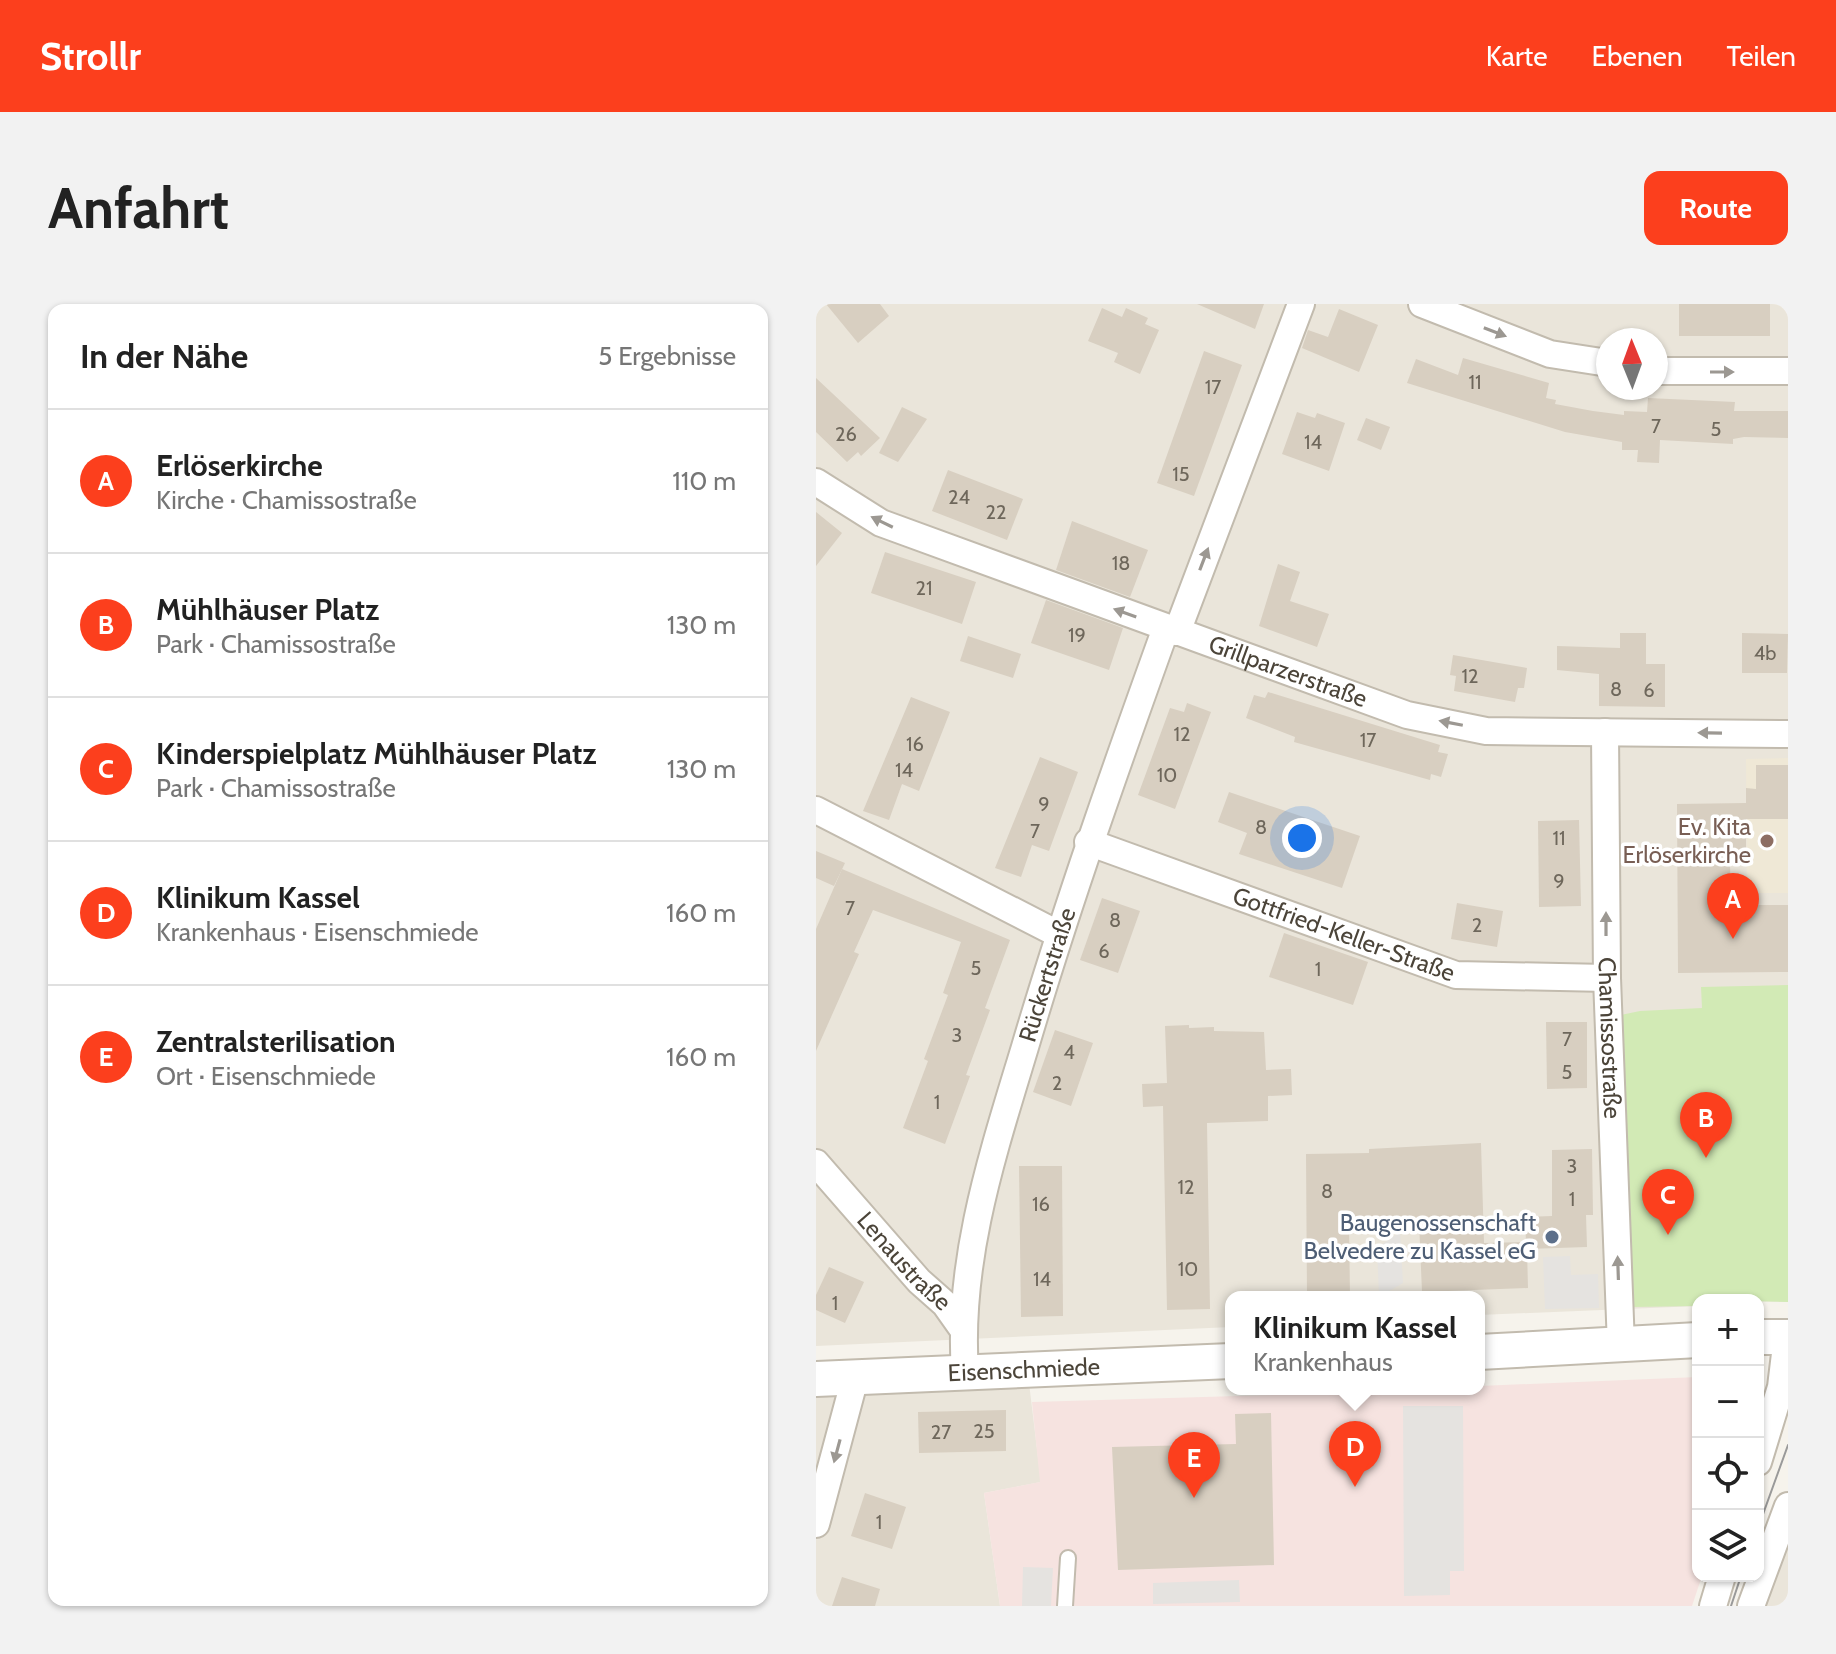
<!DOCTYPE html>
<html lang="de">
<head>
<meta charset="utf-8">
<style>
  body { margin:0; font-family:Cabin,sans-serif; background:#f2f2f2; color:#222 }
  .controls { position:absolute; right:24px; bottom:24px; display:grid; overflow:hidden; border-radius:16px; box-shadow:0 2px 6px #0004 }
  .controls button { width:72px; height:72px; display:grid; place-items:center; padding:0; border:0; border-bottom:2px solid #e0e0e0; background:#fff; color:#222; font:40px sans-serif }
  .compass { position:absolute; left:780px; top:24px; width:72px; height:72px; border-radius:50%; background:#fff; box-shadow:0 2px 6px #0004; rotate:359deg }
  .you { position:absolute; left:486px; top:534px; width:28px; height:28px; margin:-20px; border:6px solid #fff; border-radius:50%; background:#1a73e8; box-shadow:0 0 0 12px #1a73e833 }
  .badge { display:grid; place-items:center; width:52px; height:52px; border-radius:50%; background:#fc3f1d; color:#fff; font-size:26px; font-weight:700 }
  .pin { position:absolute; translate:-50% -66px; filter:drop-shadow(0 2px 4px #0008) }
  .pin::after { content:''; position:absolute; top:42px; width:28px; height:24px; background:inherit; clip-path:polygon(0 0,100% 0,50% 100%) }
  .popup { position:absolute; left:409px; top:987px; width:260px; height:104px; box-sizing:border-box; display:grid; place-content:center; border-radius:16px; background:#fff; filter:drop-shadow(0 2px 6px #0005); font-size:26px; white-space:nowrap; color:#767676 }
  .popup b { font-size:30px; color:#222 }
  .popup::after { content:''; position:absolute; left:50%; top:100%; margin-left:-16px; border:16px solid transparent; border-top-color:#fff }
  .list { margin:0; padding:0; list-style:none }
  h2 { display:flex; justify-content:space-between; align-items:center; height:104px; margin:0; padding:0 32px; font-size:34px }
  h2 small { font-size:26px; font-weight:400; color:#767676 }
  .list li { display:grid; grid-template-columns:52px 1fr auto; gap:24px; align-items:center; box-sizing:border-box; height:144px; padding:0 32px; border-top:2px solid #e0e0e0 }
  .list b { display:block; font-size:30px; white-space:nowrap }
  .list p { margin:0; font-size:26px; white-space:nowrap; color:#767676 }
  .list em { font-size:26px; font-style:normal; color:#767676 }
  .icon { flex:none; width:44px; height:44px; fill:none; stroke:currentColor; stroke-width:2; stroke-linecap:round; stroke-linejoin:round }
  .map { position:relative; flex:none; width:972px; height:1302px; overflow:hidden; border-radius:16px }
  header { display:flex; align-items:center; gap:48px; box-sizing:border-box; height:112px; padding:0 40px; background:#fc3f1d; color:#fff }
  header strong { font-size:38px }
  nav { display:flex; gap:44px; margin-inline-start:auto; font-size:28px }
  .intro { display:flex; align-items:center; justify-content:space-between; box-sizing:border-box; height:192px; padding:0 48px }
  h1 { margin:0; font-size:56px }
  .button { padding:20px 36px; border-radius:16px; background:#fc3f1d; color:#fff; font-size:28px; font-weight:700 }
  main { display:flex; gap:48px; padding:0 48px }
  aside { flex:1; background:#fff; border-radius:16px; box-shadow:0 2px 6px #0004 }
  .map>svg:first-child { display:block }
</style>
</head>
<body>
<header>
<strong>Strollr</strong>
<nav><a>Karte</a><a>Ebenen</a><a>Teilen</a></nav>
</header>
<div class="intro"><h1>Anfahrt</h1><a class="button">Route</a></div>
<main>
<aside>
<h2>In der Nähe<small>5 Ergebnisse</small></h2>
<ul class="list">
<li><span class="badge">A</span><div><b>Erlöserkirche</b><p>Kirche · Chamissostraße</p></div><em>110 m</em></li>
<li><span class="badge">B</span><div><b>Mühlhäuser Platz</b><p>Park · Chamissostraße</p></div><em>130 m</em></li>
<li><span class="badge">C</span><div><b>Kinderspielplatz Mühlhäuser Platz</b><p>Park · Chamissostraße</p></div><em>130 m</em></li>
<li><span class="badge">D</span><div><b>Klinikum Kassel</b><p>Krankenhaus · Eisenschmiede</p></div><em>160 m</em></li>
<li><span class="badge">E</span><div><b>Zentralsterilisation</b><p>Ort · Eisenschmiede</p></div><em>160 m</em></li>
</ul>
</aside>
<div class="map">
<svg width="972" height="1302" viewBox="0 0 972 1302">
  <rect width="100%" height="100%" fill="#f6f3ec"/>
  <g fill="#eae5da" fill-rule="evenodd">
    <path d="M 0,0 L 972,0 L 972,998 L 882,996 L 882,1002 L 663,1011 L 663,993 L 415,993 L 415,1023 L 0,1042 ZM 792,36 L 840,36 L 840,84 L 792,84 Z"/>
    <polygon points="213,1079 225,1178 168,1189 184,1302 0,1302 0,1089"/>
    <polygon points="972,1240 972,1302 948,1302"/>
  </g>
  <polygon fill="#efe8d6" points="972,454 972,589 931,589 930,455"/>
  <polygon fill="#f6e3e0" points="882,1073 882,1272 886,1272 876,1302 184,1302 168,1189 224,1178 216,1098 663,1085 663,1082"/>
  <polygon fill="#d2eab5" points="972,681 972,998 882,996 882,1002 815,1003 800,712 824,707 886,704 885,683"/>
  <g fill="#e5e3e0">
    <polygon points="584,928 587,979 563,993 561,944"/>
    <polygon points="754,952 755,971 782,970 783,1004 729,1005 727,953"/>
    <polygon points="587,1102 647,1102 648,1267 634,1267 634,1291 588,1292"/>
    <polygon points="207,1263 237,1264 235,1302 206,1302"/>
    <polygon points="423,1276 424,1298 337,1300 337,1279"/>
  </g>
  <g fill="#d8cfc1">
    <polygon points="10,0 64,0 73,12 42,39"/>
    <polygon points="381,0 448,0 439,25"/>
    <rect x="863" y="0" width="91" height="32"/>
    <polygon points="286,4 306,13 310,4 332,14 329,20 343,26 324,70 298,58 302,49 272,37"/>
    <polygon points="523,5 562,21 543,68 486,44 492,26 512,33"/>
    <polygon points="388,47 426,61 378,192 341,179"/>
    <polygon points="647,54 733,79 730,94 740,96 739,100 777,107 808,111 808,107 831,108 832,94 919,98 918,107 972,107 972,134 928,133 917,135 917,140 844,136 843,159 821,158 822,146 806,146 806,138 749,128 591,79 600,55 642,71"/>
    <polygon points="0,74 64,134 45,152 42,148 31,158 0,128"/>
    <polygon points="86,103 111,115 82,158 63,149"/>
    <polygon points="481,108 499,114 501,109 529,119 513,167 466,150"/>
    <polygon points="550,114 574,123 565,146 541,136"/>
    <polygon points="132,166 207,195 191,236 116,207"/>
    <polygon points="0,208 26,229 0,262"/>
    <polygon points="256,217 332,246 314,293 240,266"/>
    <polygon points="69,248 160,278 146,320 55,289"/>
    <polygon points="462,260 484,268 474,297 513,310 501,343 443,322"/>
    <polygon points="230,296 307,324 293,366 215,339"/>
    <polygon points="804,329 830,329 830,360 849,360 849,403 783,402 783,370 741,366 741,342 804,344"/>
    <polygon points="926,329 972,330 971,369 926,369"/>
    <polygon points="152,332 205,350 197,374 144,357"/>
    <polygon points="637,351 711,364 708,384 702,384 699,398 638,387 640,372 634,371"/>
    <polygon points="452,388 624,441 622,448 632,450 625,473 615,470 614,476 478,438 479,433 430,414 438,391 449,394"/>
    <polygon points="95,393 134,408 103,487 86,480 73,516 47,507"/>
    <polygon points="371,399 395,408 359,505 322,491 354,404 368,408"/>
    <polygon points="224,453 262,468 233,547 216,541 205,573 179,564"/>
    <polygon points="940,461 972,461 972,515 930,515 930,560 914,560 915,601 972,601 972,668 862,669 861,500 930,499 930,484 940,485"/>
    <polygon points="413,488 544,532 526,584 423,550 431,529 402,518"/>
    <polygon points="763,516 765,602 723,603 722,517"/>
    <polygon points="0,547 29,559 18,582 0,574"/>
    <polygon points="26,565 194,636 169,704 174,706 150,771 154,772 129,840 87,824 112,757 108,755 132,691 127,689 145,638 57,606 38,648 43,650 0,747 0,625"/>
    <polygon points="286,594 324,607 302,669 264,656"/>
    <polygon points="641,599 687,607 681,643 635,635"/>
    <polygon points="468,629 552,658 537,701 453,673"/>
    <polygon points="730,718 771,718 771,784 731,785"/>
    <polygon points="373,721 373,724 398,723 398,727 448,728 450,766 475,765 476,791 452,792 452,817 391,819 394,1005 351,1006 347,802 327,803 326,780 351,779 349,722"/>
    <polygon points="239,726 277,739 255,802 217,788"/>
    <polygon points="665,839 668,939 710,938 709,913 736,912 736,846 776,845 777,911 770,911 771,943 711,945 712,984 606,988 603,917 533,919 534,993 491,993 490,850 553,849 553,845"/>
    <polygon points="203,862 246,862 247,1012 205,1013"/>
    <polygon points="13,963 48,978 29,1019 0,1006 0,991"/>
    <polygon points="190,1106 190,1147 103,1149 102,1108"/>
    <polygon points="455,1109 458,1261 302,1266 296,1143 420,1140 419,1110"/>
    <polygon points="49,1189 90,1203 76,1245 35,1232"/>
    <polygon points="26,1273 64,1285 59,1302 16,1302"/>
  </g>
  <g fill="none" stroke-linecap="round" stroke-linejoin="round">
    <g stroke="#c2bbae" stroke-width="18">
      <polyline id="service" points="249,1302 252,1254"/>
    </g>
    <g stroke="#c2bbae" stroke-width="30">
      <g id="minor">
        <polyline points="606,0 734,50 792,59"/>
        <polyline points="840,67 972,67"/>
        <path id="s1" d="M 0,178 L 65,219 L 591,411 L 670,427 L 972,430"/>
        <polyline points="361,328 485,0"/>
        <path id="s2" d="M 789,428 L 791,674 L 805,1042"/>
        <polyline points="0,506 242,630"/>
        <path id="s3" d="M 272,538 L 640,671 L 791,674"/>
        <path id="s4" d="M 0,859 L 103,977 L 129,1000 L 146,1024"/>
        <path id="s5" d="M 149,1068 C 141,956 177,849 209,743 C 251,601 300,463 350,324"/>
        <polyline points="942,1158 965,1083 971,1033"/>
        <polyline points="0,1220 39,1074"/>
        <polyline points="897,1302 906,1272"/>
        <polyline points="935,1302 972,1202"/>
      </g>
    </g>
    <g stroke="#c2bbae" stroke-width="38">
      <g id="tertiary">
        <polyline points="942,1033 972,1033"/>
        <polyline points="663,1048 882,1036"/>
        <path id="s6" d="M 0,1075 L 415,1057"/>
      </g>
    </g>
    <use href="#service" stroke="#fff" stroke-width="14"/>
    <use href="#minor" stroke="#fff" stroke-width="26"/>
    <use href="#tertiary" stroke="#fff" stroke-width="34"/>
    <g stroke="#9a9a9a" stroke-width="2">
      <polyline points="942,1224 972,1141"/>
      <polyline points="915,1302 925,1272"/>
    </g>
  </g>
  <defs><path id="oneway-solid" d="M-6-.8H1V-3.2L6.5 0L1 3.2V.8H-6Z" transform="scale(2)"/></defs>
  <g fill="#9c9892">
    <use href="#oneway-solid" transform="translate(679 28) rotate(21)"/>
    <use href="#oneway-solid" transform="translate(906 68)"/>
    <use href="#oneway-solid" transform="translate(66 218) rotate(-154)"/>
    <use href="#oneway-solid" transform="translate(388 255) rotate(-69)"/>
    <use href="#oneway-solid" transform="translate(309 309) rotate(-160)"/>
    <use href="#oneway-solid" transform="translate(635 419) rotate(-169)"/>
    <use href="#oneway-solid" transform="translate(894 429) rotate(-179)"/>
    <use href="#oneway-solid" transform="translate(790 620) rotate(-90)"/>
    <use href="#oneway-solid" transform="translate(802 964) rotate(-92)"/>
    <use href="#oneway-solid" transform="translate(21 1147) rotate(105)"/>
  </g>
  <circle fill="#8d6e63" stroke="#fff" stroke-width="3" cx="951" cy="537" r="8"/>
  <circle fill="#5c6f8a" stroke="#fff" stroke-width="3" cx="736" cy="933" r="8"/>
  <g text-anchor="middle" stroke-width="7" stroke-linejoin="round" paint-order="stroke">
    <g font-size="20" fill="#6e675b">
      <text x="659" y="85">11</text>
      <text x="397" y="90">17</text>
      <text x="840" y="129">7</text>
      <text x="900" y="132">5</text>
      <text x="30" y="137">26</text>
      <text x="497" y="145">14</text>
      <text x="365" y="177">15</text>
      <text x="143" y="200">24</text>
      <text x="180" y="215">22</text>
      <text x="305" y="266">18</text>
      <text x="108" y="291">21</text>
      <text x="261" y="338">19</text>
      <text x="949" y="356">4b</text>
      <text x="654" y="379">12</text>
      <text x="800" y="392">8</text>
      <text x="833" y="393">6</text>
      <text x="366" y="437">12</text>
      <text x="552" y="443">17</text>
      <text x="99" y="447">16</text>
      <text x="88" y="473">14</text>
      <text x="351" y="478">10</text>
      <text x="228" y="507">9</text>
      <text x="445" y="530">8</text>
      <text x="219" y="534">7</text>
      <text x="743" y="541">11</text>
      <text x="743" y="584">9</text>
      <text x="34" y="611">7</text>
      <text x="299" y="623">8</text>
      <text x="661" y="628">2</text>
      <text x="288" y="654">6</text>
      <text x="160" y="671">5</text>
      <text x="502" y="672">1</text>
      <text x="141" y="738">3</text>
      <text x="751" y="742">7</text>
      <text x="253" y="755">4</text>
      <text x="751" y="775">5</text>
      <text x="241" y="786">2</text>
      <text x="121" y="805">1</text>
      <text x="756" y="869">3</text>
      <text x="370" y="890">12</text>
      <text x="511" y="894">8</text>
      <text x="756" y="902">1</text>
      <text x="225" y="907">16</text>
      <text x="372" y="972">10</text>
      <text x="226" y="982">14</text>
      <text x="19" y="1006">1</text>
      <text x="168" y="1134">25</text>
      <text x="125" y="1135">27</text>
      <text x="63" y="1225">1</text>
    </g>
    <g font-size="24" fill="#4b4439" stroke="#fff">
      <text dy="8" stroke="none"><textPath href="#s1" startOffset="510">Grillparzerstraße</textPath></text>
      <text dy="8" stroke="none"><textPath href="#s3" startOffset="272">Gottfried-Keller-Straße</textPath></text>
      <text dy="8" stroke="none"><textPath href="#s5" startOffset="408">Rückertstraße</textPath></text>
      <text dy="8" stroke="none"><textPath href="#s2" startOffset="306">Chamissostraße</textPath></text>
      <text dy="8" stroke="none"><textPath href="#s4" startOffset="132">Lenaustraße</textPath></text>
      <text dy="8" stroke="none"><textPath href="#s6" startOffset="208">Eisenschmiede</textPath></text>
    </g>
    <g font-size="24" fill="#785e54" stroke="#fff" text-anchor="end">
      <text x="935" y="531">Ev. Kita<tspan x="935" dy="28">Erlöserkirche</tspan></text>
    </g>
    <g font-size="24" fill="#4e5e75" stroke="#fff" text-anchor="end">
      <text x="720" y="927">Baugenossenschaft<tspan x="720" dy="28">Belvedere zu Kassel eG</tspan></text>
    </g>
  </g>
</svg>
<div class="controls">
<button>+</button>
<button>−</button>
<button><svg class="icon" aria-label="locate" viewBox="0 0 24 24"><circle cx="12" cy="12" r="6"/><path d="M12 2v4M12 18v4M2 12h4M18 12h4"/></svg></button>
<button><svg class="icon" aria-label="layers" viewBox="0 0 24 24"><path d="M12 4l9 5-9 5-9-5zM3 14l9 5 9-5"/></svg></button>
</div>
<svg class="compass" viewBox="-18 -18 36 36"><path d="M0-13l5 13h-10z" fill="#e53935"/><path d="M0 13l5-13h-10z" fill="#767676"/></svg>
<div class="you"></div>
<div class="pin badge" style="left:917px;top:635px">A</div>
<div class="pin badge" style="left:890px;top:854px">B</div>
<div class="pin badge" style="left:852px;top:931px">C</div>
<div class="pin badge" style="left:539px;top:1183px">D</div>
<div class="popup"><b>Klinikum Kassel</b>Krankenhaus</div>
<div class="pin badge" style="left:378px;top:1194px">E</div>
</div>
</main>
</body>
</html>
